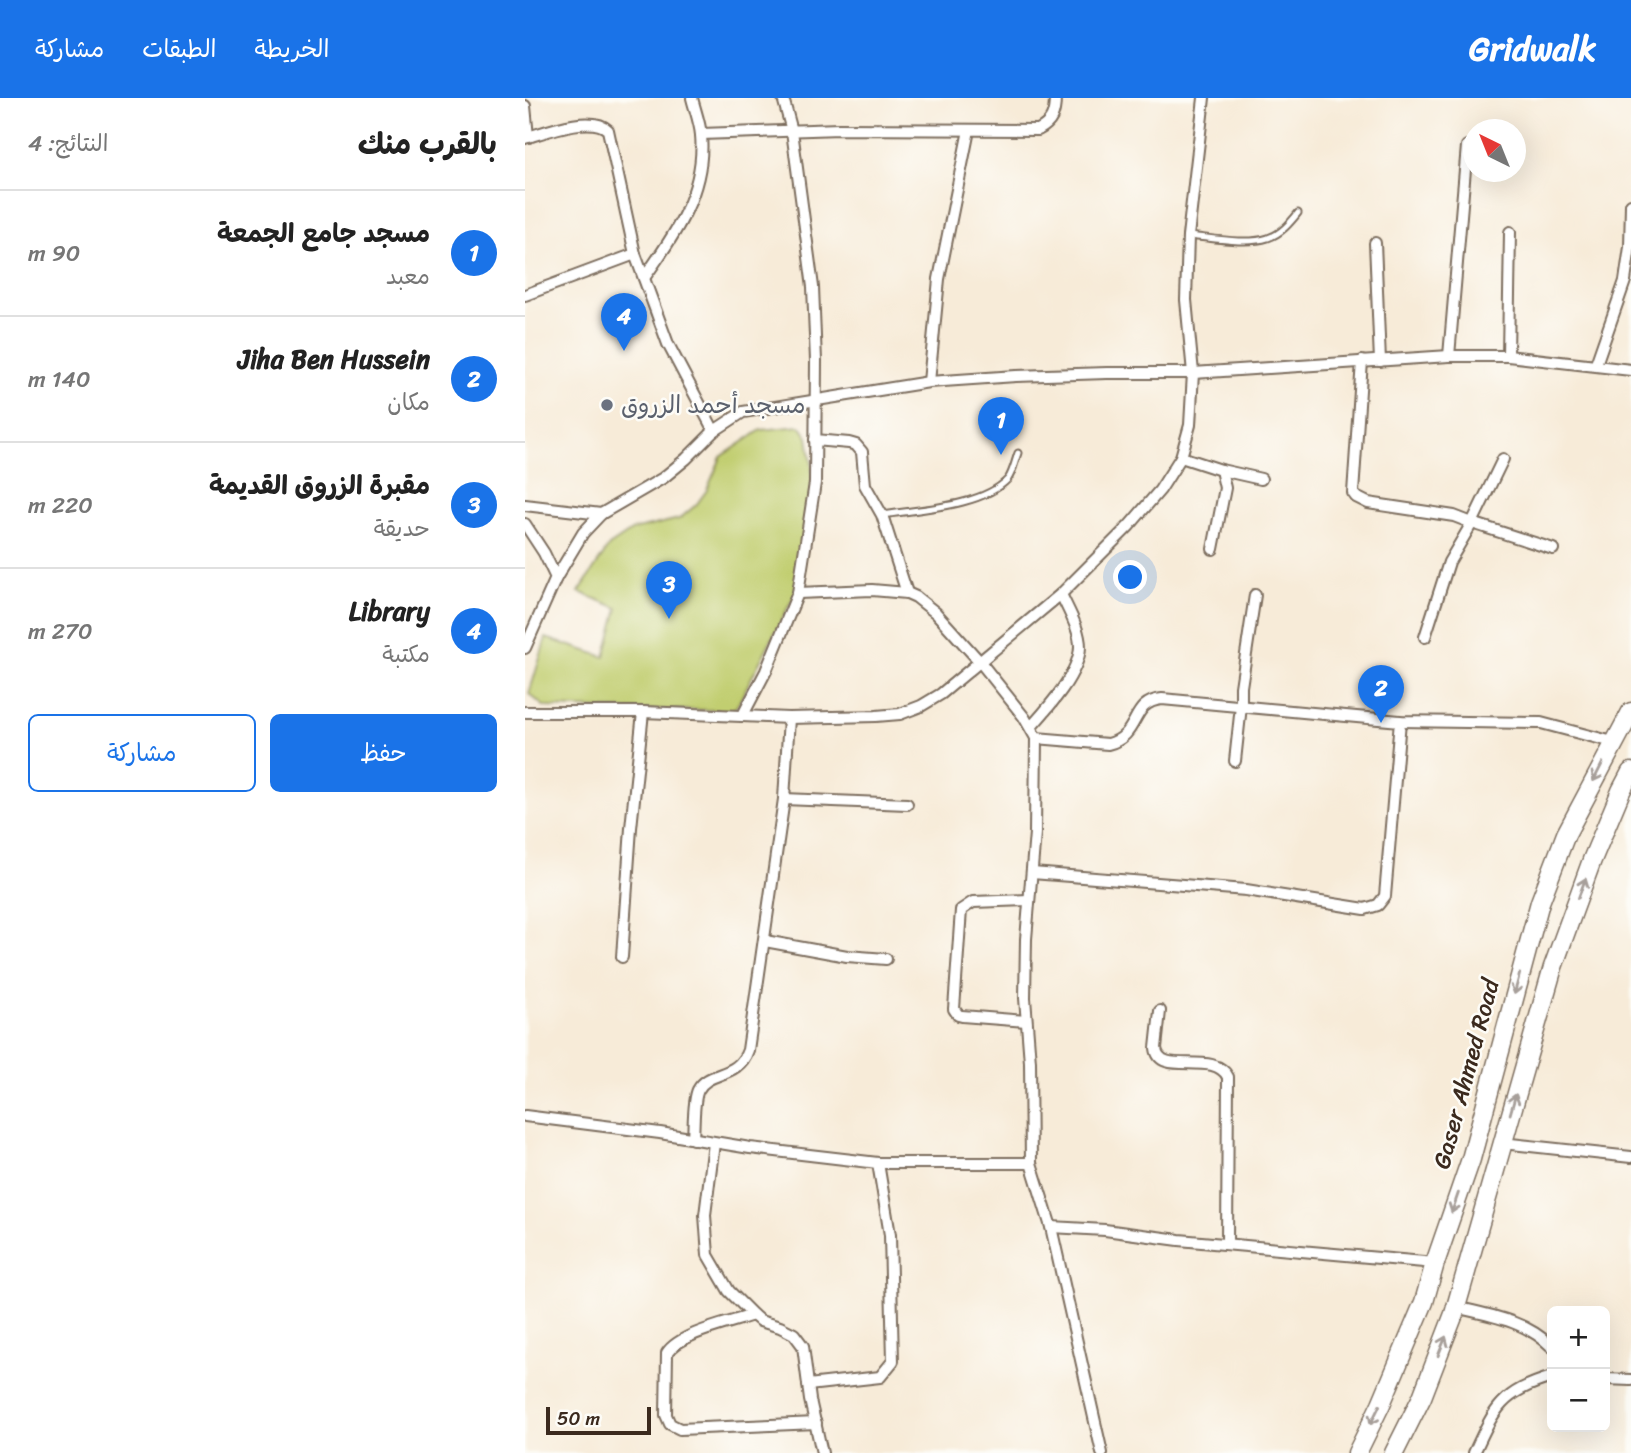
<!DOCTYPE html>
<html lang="ar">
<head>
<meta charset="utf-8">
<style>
  body { margin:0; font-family:Sriracha,"Playpen Sans Arabic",sans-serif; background:#f6f6f6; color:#222; direction:rtl }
  .controls { position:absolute; right:21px; bottom:21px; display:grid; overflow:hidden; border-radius:10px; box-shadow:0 7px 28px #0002 }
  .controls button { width:63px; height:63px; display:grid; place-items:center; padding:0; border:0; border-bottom:2px solid #e0e0e0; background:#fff; color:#222; font:35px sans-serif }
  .compass { position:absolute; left:938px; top:21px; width:63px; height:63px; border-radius:50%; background:#fff; box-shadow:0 7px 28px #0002; rotate:317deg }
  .scale { position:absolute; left:21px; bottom:18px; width:105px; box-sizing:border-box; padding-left:7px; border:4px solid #3b2a1e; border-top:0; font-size:19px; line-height:24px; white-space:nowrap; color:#3b2a1e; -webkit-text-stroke:5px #fdfcf7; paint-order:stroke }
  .you { position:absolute; left:606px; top:480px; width:24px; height:24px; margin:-18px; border:5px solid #fff; border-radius:50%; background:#1a73e8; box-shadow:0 0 0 10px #1a73e833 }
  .badge { display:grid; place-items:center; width:46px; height:46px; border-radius:50%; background:#1a73e8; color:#fff; font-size:23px; font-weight:700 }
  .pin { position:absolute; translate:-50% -58px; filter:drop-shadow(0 2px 4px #0008) }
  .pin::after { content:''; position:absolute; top:37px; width:24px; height:21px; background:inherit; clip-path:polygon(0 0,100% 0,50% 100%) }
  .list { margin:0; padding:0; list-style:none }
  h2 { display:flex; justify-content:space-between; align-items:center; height:91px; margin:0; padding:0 28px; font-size:30px }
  h2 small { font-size:23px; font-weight:400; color:#767676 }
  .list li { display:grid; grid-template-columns:46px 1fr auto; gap:21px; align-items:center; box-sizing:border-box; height:126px; padding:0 28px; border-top:2px solid #e0e0e0 }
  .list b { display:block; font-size:26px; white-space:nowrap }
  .list p { margin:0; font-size:23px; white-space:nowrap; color:#767676 }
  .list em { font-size:23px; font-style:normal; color:#767676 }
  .actions { display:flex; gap:14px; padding:21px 28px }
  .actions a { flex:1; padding:16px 0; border:2px solid #1a73e8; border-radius:10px; text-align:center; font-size:24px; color:#1a73e8 }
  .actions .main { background:#1a73e8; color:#fff }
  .map { position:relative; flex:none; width:1106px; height:1355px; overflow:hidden; direction:ltr }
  header { display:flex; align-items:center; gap:42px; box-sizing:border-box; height:98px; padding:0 35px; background:#1a73e8; color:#fff }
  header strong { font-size:33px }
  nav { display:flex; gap:38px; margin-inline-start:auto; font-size:24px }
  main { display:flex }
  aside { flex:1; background:#fff }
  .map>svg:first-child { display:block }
</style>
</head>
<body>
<header>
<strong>Gridwalk</strong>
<nav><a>الخريطة</a><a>الطبقات</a><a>مشاركة</a></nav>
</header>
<main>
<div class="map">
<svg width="1106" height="1355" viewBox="0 0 1106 1355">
  <rect width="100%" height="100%" fill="#fdfcf7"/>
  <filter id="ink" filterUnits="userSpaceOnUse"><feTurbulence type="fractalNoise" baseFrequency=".0143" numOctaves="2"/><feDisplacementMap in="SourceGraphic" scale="14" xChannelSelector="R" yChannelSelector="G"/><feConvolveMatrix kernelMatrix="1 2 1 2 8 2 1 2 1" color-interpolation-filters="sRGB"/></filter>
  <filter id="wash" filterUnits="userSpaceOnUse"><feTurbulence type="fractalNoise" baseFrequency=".00686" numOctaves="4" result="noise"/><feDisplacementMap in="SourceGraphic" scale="28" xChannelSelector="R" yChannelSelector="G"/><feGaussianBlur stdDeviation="1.57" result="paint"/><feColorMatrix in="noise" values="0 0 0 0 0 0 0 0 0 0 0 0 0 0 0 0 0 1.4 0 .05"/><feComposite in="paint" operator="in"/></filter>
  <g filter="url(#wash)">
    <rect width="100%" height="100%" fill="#f7ebd8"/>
    <polygon fill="#c1ce6f" stroke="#7e7c46" stroke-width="2" points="275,328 283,339 287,366 287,388 270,496 212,608 207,612 111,612 20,609 4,596 21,540 80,559 93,510 54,494 84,448 108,432 154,421 171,407 182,392 196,359 236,332"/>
  </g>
  <g filter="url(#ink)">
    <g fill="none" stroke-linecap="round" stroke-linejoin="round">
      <g stroke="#7d6e5f" stroke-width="9">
        <g id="lane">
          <path d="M 663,138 C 686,140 722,147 743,140 C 756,136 765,125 773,115"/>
          <path d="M 357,417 C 393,411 457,409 483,381 C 488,374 490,363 493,355"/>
        </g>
      </g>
      <g stroke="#7d6e5f" stroke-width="14">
        <g id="street">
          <polyline points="0,8 3,39"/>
          <path d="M 176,36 L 314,31 L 513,32 C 527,25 530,16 530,0"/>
          <path d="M 0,40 C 20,34 67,16 83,32 L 110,156 L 143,246 L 189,333"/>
          <polyline points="850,145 855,263"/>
          <path d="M 119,180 C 150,137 181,92 176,37 C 175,25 170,12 167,0"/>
          <polyline points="0,197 110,156"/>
          <polyline points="924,258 942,48"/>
          <polyline points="983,258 985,134"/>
          <polyline points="837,263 828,395 831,399 843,405 929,418 947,425 924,464 900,539"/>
          <polyline points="1071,266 1100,183 1105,149 1106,106"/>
          <polyline points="404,284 414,181 444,32"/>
          <polyline points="290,342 324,345 331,347 337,354 340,387 357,417 382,495"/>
          <polyline points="656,359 696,372 736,381"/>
          <polyline points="978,361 947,425 1028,451"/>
          <polyline points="0,407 76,416"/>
          <polyline points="0,426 19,455 31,480"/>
          <polyline points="688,451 700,390 696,372"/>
          <polyline points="273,495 347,492 382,495 391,499 411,515 456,565 499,619 511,640 510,735 501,841 500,900 505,964 506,1065 526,1129 577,1355"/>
          <polyline points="0,550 31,480 58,435 76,416 138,380 161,361 189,333 218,314 404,284 491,278 582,275 668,275 924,258 983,258 1106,272"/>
          <polyline points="0,614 118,614 264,620 351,618 375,616 396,608 416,596 536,496 604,428 635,392 656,359 665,327 668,275 661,202 663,138 679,0"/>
          <polyline points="218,617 241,573 273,495 290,385 291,263 288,189 267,33 258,0"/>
          <path d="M 506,629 C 523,610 554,576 555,549 C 555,531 543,512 536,496"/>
          <path d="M 511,640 L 583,646 C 616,638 604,604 637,601 L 875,623 L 1016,625 L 1088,644"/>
          <polyline points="710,663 716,608 716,589 730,497"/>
          <polyline points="259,701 382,706"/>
          <polyline points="507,775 721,792 840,811 853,807 860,798 875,623"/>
          <polyline points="240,843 322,858 361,861"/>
          <polyline points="97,859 106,730 118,614"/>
          <path d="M 635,913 L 631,950 C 634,980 689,951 703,979 L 702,1146"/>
          <polyline points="501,923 437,918 433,917 429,911 436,812 448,804 504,802"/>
          <polyline points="0,1018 135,1035 225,1050 353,1065 506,1065"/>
          <path d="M 168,1041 C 169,1028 168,1002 173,992 C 183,972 213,981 223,952 L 259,701 L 264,620"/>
          <polyline points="189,1045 180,1117 183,1157 204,1193 228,1217 235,1223 255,1229 269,1236 278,1248 285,1302 297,1355"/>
          <polyline points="977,1045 1106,1059"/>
          <polyline points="526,1129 580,1132 654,1142 910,1165"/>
          <path d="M 930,1209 C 965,1217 1002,1223 1027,1249"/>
          <path d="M 228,1217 C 205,1225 155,1235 142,1255 L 141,1317 L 145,1326 L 155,1331 L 291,1325"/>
          <polyline points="1080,1281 1106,1282"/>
          <polyline points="283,1287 355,1279 368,1263 365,1137 353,1065"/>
          <path d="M 949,1355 C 970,1309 977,1294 1027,1279"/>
        </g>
      </g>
      <g stroke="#7d6e5f" stroke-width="21">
        <g id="primary">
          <polyline points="832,1355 856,1306 899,1204 910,1165 946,1061 1015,804 1041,736 1106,614"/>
          <polyline points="869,1355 897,1299 929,1216 1028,869 1067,762 1096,693 1106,674"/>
        </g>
      </g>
      <use href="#lane" stroke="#fff" stroke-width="5"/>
      <use href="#street" stroke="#fff" stroke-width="10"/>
      <use href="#primary" stroke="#fff" stroke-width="18"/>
    </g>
    <defs><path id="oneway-shaft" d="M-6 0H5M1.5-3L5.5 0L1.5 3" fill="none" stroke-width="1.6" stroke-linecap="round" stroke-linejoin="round" transform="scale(1.75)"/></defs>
    <g stroke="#a79f9a">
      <use href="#oneway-shaft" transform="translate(1073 674) rotate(117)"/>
      <use href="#oneway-shaft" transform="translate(1057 790) rotate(-70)"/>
      <use href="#oneway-shaft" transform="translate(992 886) rotate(105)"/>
      <use href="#oneway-shaft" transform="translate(988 1006) rotate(-74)"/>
      <use href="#oneway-shaft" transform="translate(930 1105) rotate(109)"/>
      <use href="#oneway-shaft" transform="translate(917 1248) rotate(-68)"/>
      <use href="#oneway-shaft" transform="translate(850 1317) rotate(116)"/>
    </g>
  </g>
  <circle fill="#6b7280" stroke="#fdfcf7" stroke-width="2.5" cx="82" cy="307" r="7"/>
  <g text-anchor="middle" stroke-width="5" stroke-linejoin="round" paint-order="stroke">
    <g font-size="24" fill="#5b616d" stroke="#fdfcf7" text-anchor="start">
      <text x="96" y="315">مسجد أحمد الزروق</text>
    </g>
    <g font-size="24" fill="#3b2a1e" stroke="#fdfcf7">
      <text transform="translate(941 976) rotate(-75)" y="8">Gaser Ahmed Road</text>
    </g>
  </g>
</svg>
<div class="controls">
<button>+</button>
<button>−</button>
</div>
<svg class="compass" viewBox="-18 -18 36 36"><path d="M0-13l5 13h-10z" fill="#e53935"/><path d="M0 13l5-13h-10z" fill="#767676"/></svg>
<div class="scale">50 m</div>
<div class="you"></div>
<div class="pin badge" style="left:476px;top:357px">1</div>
<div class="pin badge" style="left:856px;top:625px">2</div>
<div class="pin badge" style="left:144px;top:521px">3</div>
<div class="pin badge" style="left:99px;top:253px">4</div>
</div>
<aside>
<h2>بالقرب منك<small>النتائج: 4</small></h2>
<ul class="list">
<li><span class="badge">1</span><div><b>مسجد جامع الجمعة</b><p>معبد</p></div><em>90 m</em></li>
<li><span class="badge">2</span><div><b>Jiha Ben Hussein</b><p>مكان</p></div><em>140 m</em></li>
<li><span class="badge">3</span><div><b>مقبرة الزروق القديمة</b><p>حديقة</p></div><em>220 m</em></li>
<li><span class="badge">4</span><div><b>Library</b><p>مكتبة</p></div><em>270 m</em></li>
</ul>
<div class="actions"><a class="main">حفظ</a><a>مشاركة</a></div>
</aside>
</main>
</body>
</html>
